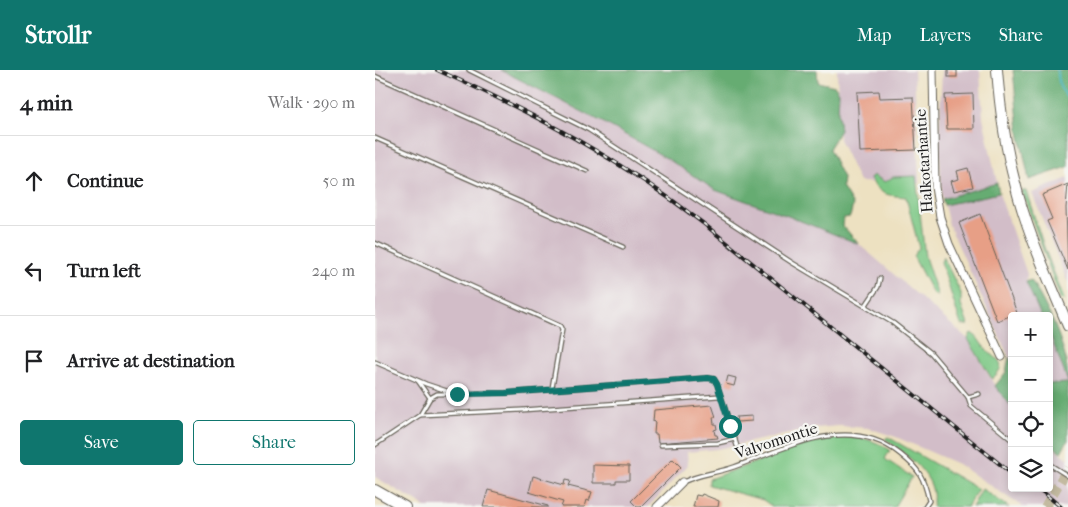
<!DOCTYPE html>
<html lang="en">
<head>
<meta charset="utf-8">
<style>
  body { margin:0; font-family:"IM FELL French Canon",serif; background:#f2f2f2; color:#202124 }
  .controls { position:absolute; right:15px; bottom:15px; display:grid; overflow:hidden; border-radius:5px; box-shadow:0 2px 8px #0003 }
  .controls button { width:45px; height:45px; display:grid; place-items:center; padding:0; border:0; border-bottom:1px solid #e0e0e0; background:#fff; color:#202124; font:25px sans-serif }
  .stop { position:absolute; width:15px; height:15px; margin:-11px; border:4px solid #0f766e; border-radius:50%; background:#fff }
  .stop.end { background:#0f766e; border-color:#fff; box-shadow:0 1px 5px #0008 }
  .list { margin:0; padding:0; list-style:none }
  h2 { display:flex; justify-content:space-between; align-items:center; height:65px; margin:0; padding:0 20px; font-size:21px }
  h2 small { font-size:16px; font-weight:400; color:#757577 }
  .list li { display:grid; grid-template-columns:32px 1fr auto; gap:15px; align-items:center; box-sizing:border-box; height:90px; padding:0 20px; border-top:1px solid #e0e0e0 }
  .list b { display:block; font-size:19px; white-space:nowrap }
  .list em { font-size:16px; font-style:normal; color:#757577 }
  .actions { display:flex; gap:10px; padding:15px 20px }
  .actions a { flex:1; padding:11px 0; border:1px solid #0f766e; border-radius:5px; text-align:center; font-size:18px; color:#0f766e }
  .actions .main { background:#0f766e; color:#fff }
  .icon { flex:none; width:28px; height:28px; fill:none; stroke:currentColor; stroke-width:2; stroke-linecap:round; stroke-linejoin:round }
  .map { position:relative; flex:none; width:693px; height:437px; overflow:hidden }
  header { display:flex; align-items:center; gap:30px; box-sizing:border-box; height:70px; padding:0 25px; background:#0f766e; color:#fff }
  header strong { font-size:24px }
  nav { display:flex; gap:28px; margin-inline-start:auto; font-size:18px }
  main { display:flex }
  aside { flex:1; background:#fff }
  .map>svg:first-child { display:block }
</style>
</head>
<body>
<header>
<strong>Strollr</strong>
<nav><a>Map</a><a>Layers</a><a>Share</a></nav>
</header>
<main>
<aside>
<h2>4 min<small>Walk · 290 m</small></h2>
<ul class="list">
<li><svg class="icon" aria-label="ahead" viewBox="0 0 24 24"><path d="M12 20V5M6 11l6-6 6 6"/></svg><div><b>Continue</b></div><em>50 m</em></li>
<li><svg class="icon" aria-label="left" viewBox="0 0 24 24"><path d="M17 20v-9H6M10 6l-5 5 5 5"/></svg><div><b>Turn left</b></div><em>240 m</em></li>
<li><svg class="icon" aria-label="arrive" viewBox="0 0 24 24"><path d="M6 21V4h12l-3 4 3 4H6"/></svg><div><b>Arrive at destination</b></div></li>
</ul>
<div class="actions"><a class="main">Save</a><a>Share</a></div>
</aside>
<div class="map">
<svg width="693" height="437" viewBox="0 0 693 437">
  <rect width="100%" height="100%" fill="#f6f6f2"/>
  <filter id="ink" filterUnits="userSpaceOnUse"><feTurbulence type="fractalNoise" baseFrequency=".02" numOctaves="2"/><feDisplacementMap in="SourceGraphic" scale="10" xChannelSelector="R" yChannelSelector="G"/><feConvolveMatrix kernelMatrix="1 2 1 2 8 2 1 2 1" color-interpolation-filters="sRGB"/></filter>
  <filter id="wash" filterUnits="userSpaceOnUse"><feTurbulence type="fractalNoise" baseFrequency=".0096" numOctaves="4" result="noise"/><feDisplacementMap in="SourceGraphic" scale="20" xChannelSelector="R" yChannelSelector="G"/><feGaussianBlur stdDeviation="1.12" result="paint"/><feColorMatrix in="noise" values="0 0 0 0 0 0 0 0 0 0 0 0 0 0 0 0 0 1.4 0 .05"/><feComposite in="paint" operator="in"/></filter>
  <g filter="url(#wash)">
    <rect width="100%" height="100%" fill="#ede1c1"/>
    <g fill="#d2bdc8">
      <polygon points="0,0 126,0 233,55 293,89 340,120 413,146 484,174 593,269 620,316 637,337 637,418 674,418 674,374 693,389 693,437 648,437 583,394 521,367 493,358 464,356 441,358 342,379 312,382 313,395 273,437 51,437 0,407"/>
      <polygon points="462,0 539,0 544,114 484,112 464,69"/>
      <polygon points="567,0 605,0 608,47 622,113 567,129 564,68"/>
      <polygon points="693,108 693,213 657,123"/>
      <polygon points="624,123 652,204 651,212 666,246 637,246 637,294 574,155 569,135"/>
      <polygon points="674,262 677,268 693,313 674,314"/>
    </g>
    <g fill="#7dc785" stroke="#4c7250">
      <path d="M 498,105 L 510,112 L 518,107 L 541,106 L 550,187 L 563,226 L 558,224 L 538,186 L 544,178 L 531,127 C 512,125 506,126 495,108 Z"/>
      <polygon points="647,121 651,121 669,177 689,229 686,230"/>
      <polygon points="568,187 586,223 586,235 593,255 586,255 566,192"/>
      <path d="M 596,263 C 604,267 604,272 610,278 C 621,290 635,292 617,309 L 593,269 Z"/>
      <path d="M 466,367 C 484,366 500,370 515,380 L 510,389 L 537,407 L 519,437 L 398,437 L 388,430 L 334,415 L 334,409 L 437,372 Z"/>
      <path d="M 513,367 L 603,419 L 592,437 L 557,437 C 566,407 530,384 510,369 Z"/>
      <polygon points="607,419 634,437 597,437"/>
    </g>
    <g fill="#66ac72" stroke="#416447">
      <polygon points="126,0 442,0 443,12 460,16 464,22 463,42 465,60 454,79 468,108 467,117 478,135 475,147 469,148 468,156 484,174 413,146 340,120 293,89 233,55"/>
      <polygon points="638,0 693,0 693,97 654,110 644,62"/>
      <polygon points="622,113 624,123 569,135 567,129"/>
      <path d="M 656,210 C 674,241 693,276 693,312 L 674,262 L 674,246 L 666,246 L 651,212 Z"/>
      <polygon points="634,287 637,294 637,337 620,316 631,302"/>
      <polygon points="693,313 693,370 686,382 674,373 674,314"/>
    </g>
    <g fill="none" stroke-linecap="round" stroke-linejoin="round">
      <polyline stroke="#46b5bf" stroke-width="2" points="682,0 685,17 693,28"/>
    </g>
    <g id="blocks">
      <g fill="#e79f86">
        <rect x="573" y="0" width="9" height="7"/>
        <polygon points="504,21 505,28 538,27 541,80 485,82 482,22"/>
        <polygon points="598,24 599,59 572,59 570,25"/>
        <polygon points="593,98 598,117 579,121 576,111 584,109 582,101"/>
        <polygon points="693,114 691,138 693,200 672,151 677,149 667,125"/>
        <polygon points="605,144 642,243 622,251 584,153"/>
        <polygon points="353,306 361,308 359,316 351,314"/>
        <polygon points="337,335 341,347 338,347 339,354 341,354 342,359 339,360 340,365 342,365 343,368 283,373 282,364 279,364 280,351 278,352 279,340"/>
        <polygon points="377,346 377,351 362,352 361,347"/>
        <polygon points="298,389 306,397 266,437 262,437 256,431"/>
        <polygon points="218,395 254,396 254,410 241,410 241,413 218,413"/>
        <polygon points="158,406 189,415 190,410 195,411 193,416 217,422 214,431 212,430 210,437 186,437 188,432 154,422"/>
        <polygon points="113,420 173,436 173,437 108,437"/>
        <polygon points="327,424 344,431 343,437 318,437 321,425 326,426"/>
      </g>
    </g>
  </g>
  <g filter="url(#ink)">
    <use href="#blocks" fill-opacity="0" stroke="#656156" stroke-width="1"/>
    <g fill="none" stroke-linecap="round" stroke-linejoin="round">
      <polyline stroke="#c3baa0" stroke-width="10" stroke-dasharray="10 5" stroke-linecap="butt" points="670,437 693,398"/>
      <g stroke="#656156" stroke-width="5.5">
        <g id="lane">
          <polyline points="94,0 214,60 416,192 518,253 556,283 593,327 604,324"/>
          <polyline points="0,6 212,101"/>
          <polyline points="0,68 248,177"/>
          <polyline points="0,173 185,256 187,260 177,318"/>
          <polyline points="491,235 503,217 505,208"/>
          <polyline points="0,292 51,314 78,323"/>
          <polyline points="43,311 55,328"/>
          <polyline points="593,327 596,336 637,370"/>
          <polyline points="45,345 147,340 344,326"/>
          <polyline points="0,375 45,345 55,328 62,324 131,323 333,308 339,309 342,314 362,376"/>
          <polyline points="286,375 343,373 360,369"/>
          <polyline points="674,394 693,406"/>
          <path d="M 308,412 C 324,404 342,403 359,397 C 412,378 474,343 525,384 C 544,399 549,407 554,431 L 550,437"/>
        </g>
      </g>
      <g stroke="#656156" stroke-width="9">
        <g id="street">
          <polyline points="558,0 560,117 565,147 574,174 627,287"/>
          <polyline points="282,437 307,412"/>
        </g>
      </g>
      <g stroke="#656156" stroke-width="12">
        <g id="secondary">
          <path d="M 622,0 C 625,38 630,76 640,113 C 652,163 674,209 693,256"/>
          <polyline points="0,420 30,437"/>
        </g>
      </g>
      <use href="#lane" stroke="#fff" stroke-width="3"/>
      <use href="#street" stroke="#fff" stroke-width="7"/>
      <use href="#secondary" stroke="#fff" stroke-width="10"/>
      <g stroke="#1c1c1c" stroke-width="4">
        <g id="rail">
          <path d="M 62,0 C 157,42 247,90 329,154 L 637,404"/>
          <polyline points="663,418 686,437"/>
        </g>
      </g>
      <use href="#rail" stroke="#f6f6f2" stroke-width="2" stroke-dasharray="5.5" stroke-linecap="butt"/>
    </g>
  </g>
  <g fill="none" stroke-linecap="round" stroke-linejoin="round" filter="url(#ink)">
    <polyline stroke="#0f766e" stroke-width="6" points="82,324 131,323 333,308 339,309 342,314 355,356"/>
  </g>
  <g text-anchor="middle" stroke-width="4.5" stroke-linejoin="round" paint-order="stroke">
    <g font-size="16" fill="#1c1c1c" stroke="#f6f6f2">
      <text transform="translate(548 91) rotate(-94)" y="6">Halkotarhantie</text>
      <text transform="translate(401 370) rotate(-18)" y="6">Valvomontie</text>
    </g>
  </g>
</svg>
<div class="controls">
<button>+</button>
<button>−</button>
<button><svg class="icon" aria-label="locate" viewBox="0 0 24 24"><circle cx="12" cy="12" r="6"/><path d="M12 2v4M12 18v4M2 12h4M18 12h4"/></svg></button>
<button><svg class="icon" aria-label="layers" viewBox="0 0 24 24"><path d="M12 4l9 5-9 5-9-5zM3 14l9 5 9-5"/></svg></button>
</div>
<div class="stop" style="left:355px;top:356px"></div>
<div class="stop end" style="left:82px;top:324px"></div>
</div>
</main>
</body>
</html>
